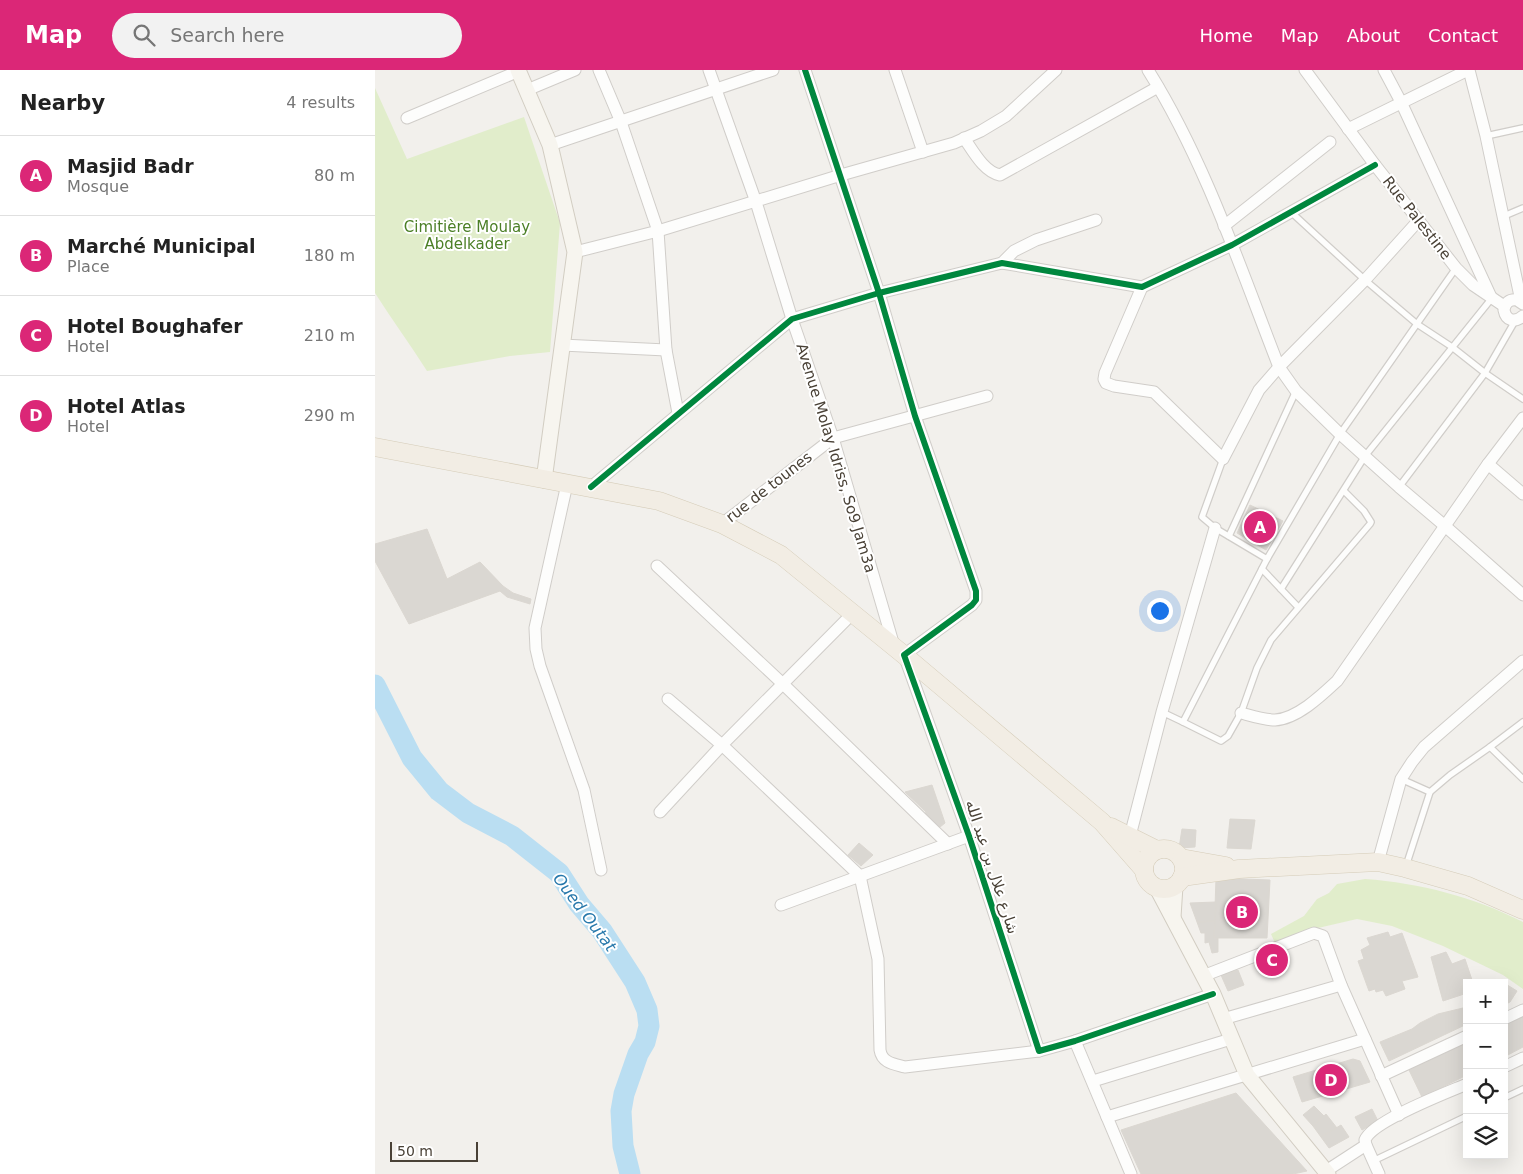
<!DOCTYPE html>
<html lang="en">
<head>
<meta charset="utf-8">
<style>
  body { margin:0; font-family:"DejaVu Sans","Noto Naskh Arabic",sans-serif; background:#f2f2f2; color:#222 }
  .controls { position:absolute; right:15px; bottom:15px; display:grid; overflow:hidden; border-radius:0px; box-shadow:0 5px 20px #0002 }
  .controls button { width:45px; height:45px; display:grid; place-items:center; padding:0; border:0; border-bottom:1px solid #e0e0e0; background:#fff; color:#222; font:25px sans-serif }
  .scale { position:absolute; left:15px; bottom:12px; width:88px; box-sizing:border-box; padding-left:5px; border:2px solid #494136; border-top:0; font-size:14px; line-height:18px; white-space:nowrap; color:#494136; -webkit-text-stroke:4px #fff; paint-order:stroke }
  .you { position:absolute; left:784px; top:540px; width:18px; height:18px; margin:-12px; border:4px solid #fff; border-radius:50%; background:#1a73e8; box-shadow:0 0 0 8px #1a73e833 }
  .badge { display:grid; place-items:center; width:32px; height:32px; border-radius:50%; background:#db2777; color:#fff; font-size:16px; font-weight:700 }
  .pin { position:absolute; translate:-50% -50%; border:2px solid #fff; box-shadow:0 1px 5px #0006 }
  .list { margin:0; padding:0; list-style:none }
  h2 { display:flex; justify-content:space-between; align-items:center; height:65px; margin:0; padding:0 20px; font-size:21px }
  h2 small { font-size:16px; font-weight:400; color:#767676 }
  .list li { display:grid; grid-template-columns:32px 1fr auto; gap:15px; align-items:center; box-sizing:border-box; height:80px; padding:0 20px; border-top:1px solid #e0e0e0 }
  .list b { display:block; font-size:19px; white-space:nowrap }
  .list p { margin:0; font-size:16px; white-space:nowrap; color:#767676 }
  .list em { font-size:16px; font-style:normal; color:#767676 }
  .icon { flex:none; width:28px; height:28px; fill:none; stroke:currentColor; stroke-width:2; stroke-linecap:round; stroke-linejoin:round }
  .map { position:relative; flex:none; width:1148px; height:1104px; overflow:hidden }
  header { display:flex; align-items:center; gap:30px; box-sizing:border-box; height:70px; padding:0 25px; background:#db2777; color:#fff }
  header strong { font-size:24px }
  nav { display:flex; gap:28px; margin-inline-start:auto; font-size:18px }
  .search { width:350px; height:45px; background:#f2f2f2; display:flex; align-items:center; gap:12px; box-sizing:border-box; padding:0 18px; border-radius:28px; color:#767676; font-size:19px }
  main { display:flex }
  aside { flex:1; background:#fff }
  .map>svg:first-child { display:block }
</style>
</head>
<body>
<header>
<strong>Map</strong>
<div class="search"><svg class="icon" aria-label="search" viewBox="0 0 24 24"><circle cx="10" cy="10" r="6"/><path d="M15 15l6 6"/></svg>Search here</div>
<nav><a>Home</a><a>Map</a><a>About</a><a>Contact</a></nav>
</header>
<main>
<aside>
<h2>Nearby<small>4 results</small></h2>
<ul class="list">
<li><span class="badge">A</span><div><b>Masjid Badr</b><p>Mosque</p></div><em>80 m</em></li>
<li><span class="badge">B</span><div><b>Marché Municipal</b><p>Place</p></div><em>180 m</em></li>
<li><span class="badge">C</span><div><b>Hotel Boughafer</b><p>Hotel</p></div><em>210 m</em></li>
<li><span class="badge">D</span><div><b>Hotel Atlas</b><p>Hotel</p></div><em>290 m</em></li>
</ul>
</aside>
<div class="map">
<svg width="1148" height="1104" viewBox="0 0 1148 1104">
  <rect width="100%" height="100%" fill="#f2f0ec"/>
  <g fill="#e1edcb">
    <path d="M 0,18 L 32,89 L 149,47 L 185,153 L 175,282 L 135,286 L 52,301 C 35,274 17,250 0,223 Z"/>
    <path d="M 990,809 C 1045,813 1099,827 1148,852 L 1148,919 L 1128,905 L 1068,876 L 1017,856 L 982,849 L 930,861 L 900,873 L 896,864 L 929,846 L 942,829 L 954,823 L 962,814 Z"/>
  </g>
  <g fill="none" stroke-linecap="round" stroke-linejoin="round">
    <polyline stroke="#badef2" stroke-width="21" points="0,615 37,688 64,721 93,743 137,766 184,803 204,834 227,861 260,912 272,940 274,956 270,972 263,984 249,1024 246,1041 248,1076 255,1104"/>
  </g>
  <g fill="#dad7d2" stroke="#dbd7d1">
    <polygon points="875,435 908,451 891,480 862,463"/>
    <polygon points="52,459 72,509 105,492 128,516 138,523 156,529 155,534 132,527 125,521 34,554 0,491 0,474"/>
    <polygon points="557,715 570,753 565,757 550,745 551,742 530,722"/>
    <polygon points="855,749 880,750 876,779 852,778"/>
    <polygon points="807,759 821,760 820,777 804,778"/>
    <polygon points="484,773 498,785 486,796 473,785"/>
    <polygon points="841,808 895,810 892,868 839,868"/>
    <polygon points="841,832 840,851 822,852 815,833"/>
    <polygon points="840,851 839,868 843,868 843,882 837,883 834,872 830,873 830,863 826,863 822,852"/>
    <polygon points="1013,862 1015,867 1027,863 1043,907 1027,911 1030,919 1011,926 1008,920 1001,922 1000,919 994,921 983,891 989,889 986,880 995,875 992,868"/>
    <polygon points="1071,882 1077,894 1090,889 1098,913 1092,913 1092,923 1068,931 1056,887"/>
    <polygon points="863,900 869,915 853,921 846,905"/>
    <polygon points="1129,913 1142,921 1135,932 1129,935"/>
    <polygon points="1088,938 1092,940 1092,954 1014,991 1005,972 1037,959 1045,953 1063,944"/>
    <polygon points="1148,946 1148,977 1129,987 1129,955"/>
    <polygon points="1092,972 1092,1005 1047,1027 1034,1000"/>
    <polygon points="978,989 985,991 995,1012 927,1032 918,1007"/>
    <polygon points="861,1023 932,1101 918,1104 766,1104 746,1060"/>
    <polygon points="939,1036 949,1046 938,1056 928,1045"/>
    <polygon points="997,1039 1003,1051 987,1060 980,1047"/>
    <polygon points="951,1044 962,1058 946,1067 938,1056"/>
    <polygon points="966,1055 974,1067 954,1078 946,1067"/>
  </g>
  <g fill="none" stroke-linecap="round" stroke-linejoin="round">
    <g stroke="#d0cdc9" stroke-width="8">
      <g id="lane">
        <polyline points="1111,66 1148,58"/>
        <polyline points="917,143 990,210 1042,254 1077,277 1110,303 1148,329"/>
        <polyline points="1129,146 1148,138"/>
        <polyline points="848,389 827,447 840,458 892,489"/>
        <polyline points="1024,417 1110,303 1140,251"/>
        <polyline points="854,466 921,321"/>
        <polyline points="887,499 923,537"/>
        <polyline points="906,519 990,386 1117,228"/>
        <polyline points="787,642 808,652 892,489 965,364 1081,198"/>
        <polyline points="808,652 846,671 853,666 866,643 882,598 896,570 995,454 996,452 989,441 969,421"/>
        <polyline points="1115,677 1148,709"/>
        <polyline points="1026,709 1055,722"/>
        <polyline points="1031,796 1055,722 1075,705 1115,677 1148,652"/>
        <polyline points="1129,1028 1148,1019"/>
        <polyline points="998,1091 1092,1046"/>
      </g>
    </g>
    <g stroke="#d0cdc9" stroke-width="13">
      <g id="street">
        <polyline points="224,0 246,52 283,161 291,280 303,343"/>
        <polyline points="334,0 381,132 417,249 458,368 519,576"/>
        <polyline points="430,0 504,223 540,346 601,521 601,530 597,535 529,585 594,766 664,981 700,971 838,924"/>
        <polyline points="520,0 548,82"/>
        <path d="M 773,0 C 830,91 865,197 904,297 L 921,321 L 965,364 L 1024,417 L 1070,456 L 1148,525"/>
        <polyline points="930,0 1000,95 1081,198 1098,215 1129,236"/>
        <polyline points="1009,0 1026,32 1116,227"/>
        <polyline points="1094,0 1111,66 1146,231"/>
        <polyline points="152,20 200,0"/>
        <polyline points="32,48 144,1"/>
        <polyline points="973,59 1093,0"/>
        <path d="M 589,68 C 598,81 609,102 625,105 L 783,17"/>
        <polyline points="175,75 398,0"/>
        <polyline points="849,156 955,72"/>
        <polyline points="200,182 283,161 466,105 579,73 606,61 631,46 681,0"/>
        <polyline points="627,193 639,181 661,170 721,150"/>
        <polyline points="767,217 730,303 729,309 731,313 739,316 779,322 848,389 884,320 904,297 990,210 1044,150"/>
        <path d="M 1148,234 L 1142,230 C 1134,229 1130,233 1129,240 C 1131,251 1140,253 1148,246"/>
        <polyline points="187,275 291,280"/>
        <polyline points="1113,394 1148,424"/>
        <polyline points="192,414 160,558 161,579 165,596 209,720 226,800"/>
        <polyline points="216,417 417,249 504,223 627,193 767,217 857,175 1000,95"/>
        <polyline points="347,454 458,368 612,326"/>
        <polyline points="282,496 408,614 573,774"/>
        <path d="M 478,543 L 347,675 L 485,806 L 503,889 L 505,980 C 507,993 519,994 530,997 L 664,981"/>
        <path d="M 866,643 C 877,646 889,650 900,650 C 922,649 947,625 962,611 L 1113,394 L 1148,348"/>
        <polyline points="285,742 347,675 293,629"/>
        <polyline points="755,766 787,642 840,458"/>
        <polyline points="1003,792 1026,709 1037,692 1049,677 1148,591"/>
        <polyline points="406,835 594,766"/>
        <polyline points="828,906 939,863 948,866 966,915 1024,1045"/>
        <polyline points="848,949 966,915"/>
        <polyline points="1129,949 1148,940"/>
        <polyline points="700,971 756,1104"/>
        <polyline points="1129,997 1148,988"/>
        <polyline points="1006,1006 1092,966"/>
        <polyline points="718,1011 856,969"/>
        <polyline points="732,1047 990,969"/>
        <polyline points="951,1101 991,1075"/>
        <path d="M 1004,1104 L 991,1075 L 990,1070 C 997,1051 1071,1023 1092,1014"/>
      </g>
    </g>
    <g stroke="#d2cdc2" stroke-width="17">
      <g id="secondary">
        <polyline points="143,0 175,75 200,182 169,410"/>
        <polyline points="782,818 838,924 872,1005 953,1104"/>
        <polyline points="798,847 800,816"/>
      </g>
    </g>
    <g stroke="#d5ccb8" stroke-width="19">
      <g id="primary">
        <polyline points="0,377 284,431 347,454 406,485 529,585 727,752 769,800"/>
        <polyline points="736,757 782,780"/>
        <circle cx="789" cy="799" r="20"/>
        <polyline points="806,788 851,796"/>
        <polyline points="807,807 864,799 1003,792 1030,798 1093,816 1148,840"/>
      </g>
    </g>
    <use href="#lane" stroke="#fdfdfc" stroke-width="5.5"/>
    <use href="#street" stroke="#fdfdfc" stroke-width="11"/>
    <use href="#secondary" stroke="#f7f5ef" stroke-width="15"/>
    <use href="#primary" stroke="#f2ede4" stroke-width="18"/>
    <g stroke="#fff" stroke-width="9">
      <g id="cycleway">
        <polyline points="430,0 504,223 540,346 601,521 601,530 597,535 529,585 594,766 664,981 700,971 838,924"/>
        <polyline points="216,417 417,249 504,223 627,193 767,217 857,175 1000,95"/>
      </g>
    </g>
    <use href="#cycleway" stroke="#00873e" stroke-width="6"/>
  </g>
  <g text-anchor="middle" stroke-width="4" stroke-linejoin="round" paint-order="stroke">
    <g font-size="15" fill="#494136" stroke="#fff">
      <text transform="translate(1042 148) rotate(52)" y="5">Rue Palestine</text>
      <text transform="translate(461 388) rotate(73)" y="5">Avenue Molay Idriss, So9 Jam3a</text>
      <text transform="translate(394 417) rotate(-38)" y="5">rue de tounes</text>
      <text transform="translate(617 797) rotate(72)" y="5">شارع علال بن عبد الله</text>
    </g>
    <g font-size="15" fill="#4b7f26" stroke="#fff">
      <text x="92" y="162">Cimitière Moulay<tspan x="92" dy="17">Abdelkader</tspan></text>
    </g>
    <g font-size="16" font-style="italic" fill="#2778ab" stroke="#fff">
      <text transform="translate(210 842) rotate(53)" y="6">Oued Outat</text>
    </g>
  </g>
</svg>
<div class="controls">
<button>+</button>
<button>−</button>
<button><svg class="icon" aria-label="locate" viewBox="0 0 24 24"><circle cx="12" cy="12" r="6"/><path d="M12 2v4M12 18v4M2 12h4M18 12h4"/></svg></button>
<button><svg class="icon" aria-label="layers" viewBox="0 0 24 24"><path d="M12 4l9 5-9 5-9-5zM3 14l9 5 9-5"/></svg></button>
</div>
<div class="scale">50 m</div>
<div class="you"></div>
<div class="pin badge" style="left:885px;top:457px">A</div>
<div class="pin badge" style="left:867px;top:842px">B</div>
<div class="pin badge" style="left:897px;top:890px">C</div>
<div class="pin badge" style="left:956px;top:1010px">D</div>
</div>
</main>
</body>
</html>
